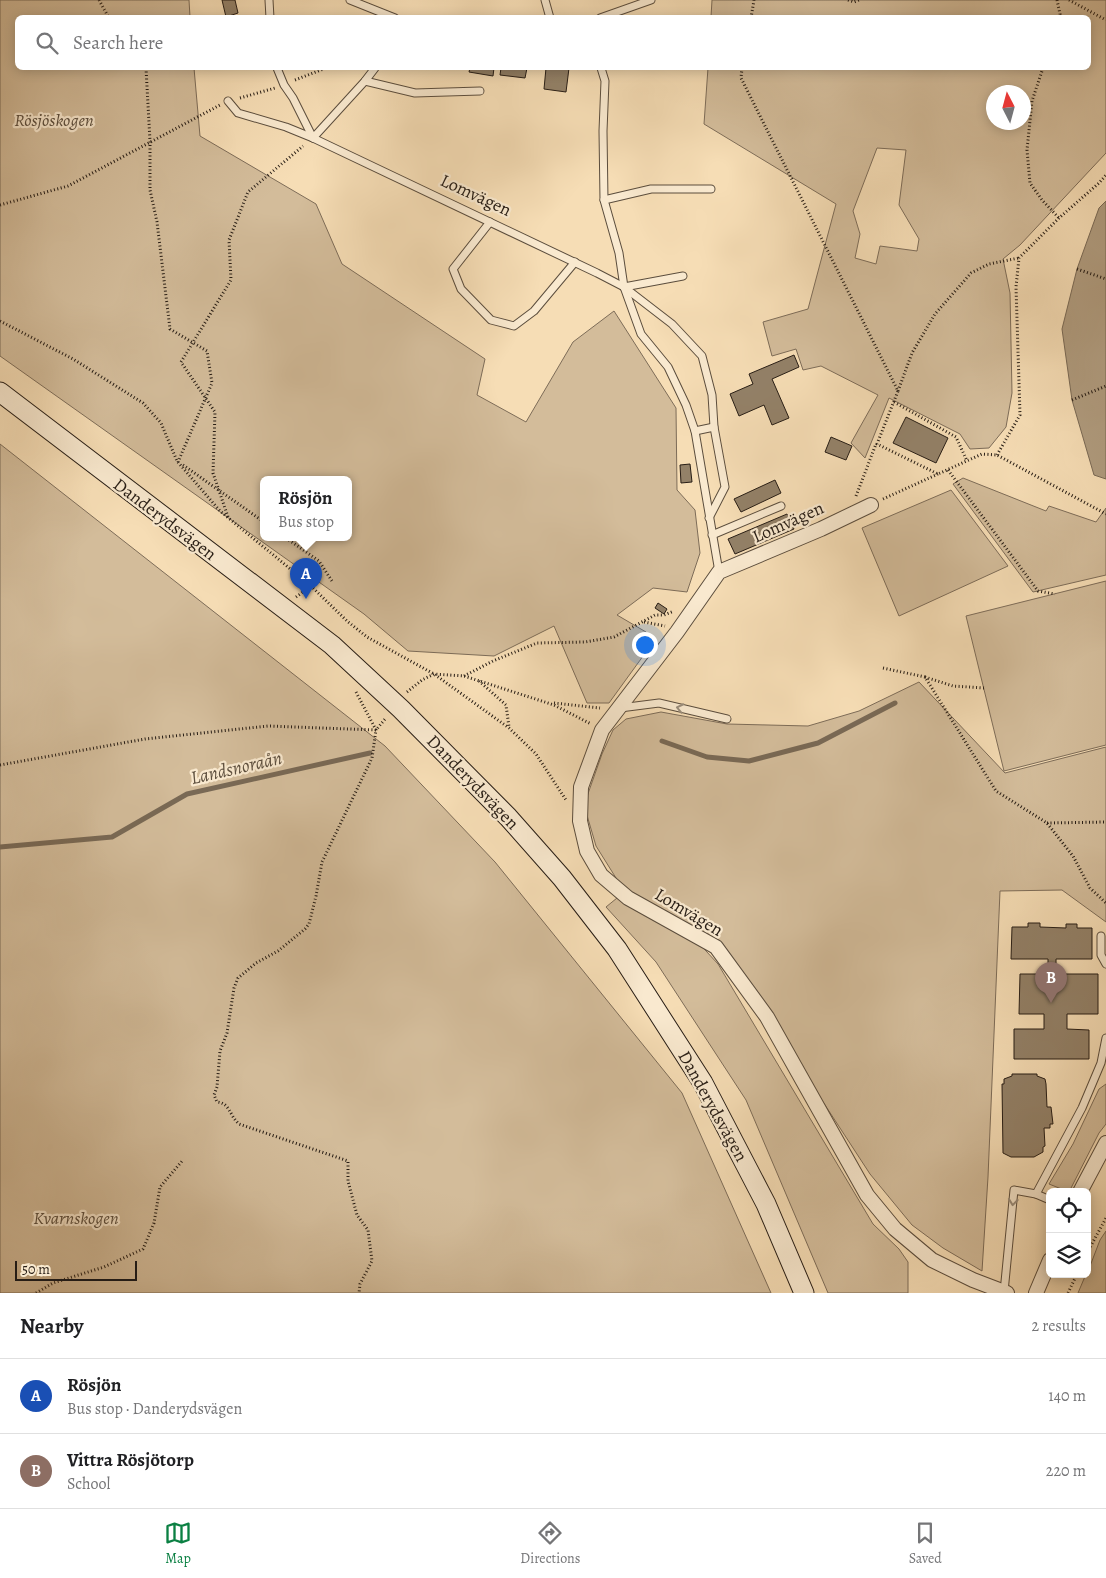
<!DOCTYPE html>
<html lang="en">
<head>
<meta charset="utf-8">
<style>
  body { margin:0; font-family:Alegreya,serif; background:#f2f2f2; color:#202124 }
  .controls { position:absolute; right:15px; bottom:15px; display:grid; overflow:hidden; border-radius:8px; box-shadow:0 2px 12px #0003 }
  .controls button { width:45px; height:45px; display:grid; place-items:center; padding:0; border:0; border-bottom:1px solid #e0e0e0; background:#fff; color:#202124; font:25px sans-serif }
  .compass { position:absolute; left:986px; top:85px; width:45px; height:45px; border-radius:50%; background:#fff; box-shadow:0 2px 12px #0003; rotate:354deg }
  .scale { position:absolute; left:15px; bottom:12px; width:122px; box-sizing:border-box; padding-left:5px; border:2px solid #271d15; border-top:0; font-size:14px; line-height:18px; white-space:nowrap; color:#271d15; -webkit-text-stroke:4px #f9e9cf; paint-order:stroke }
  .you { position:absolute; left:644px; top:644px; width:18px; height:18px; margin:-12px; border:4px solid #fff; border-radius:50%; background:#1a73e8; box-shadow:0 0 0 8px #1a73e833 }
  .badge { display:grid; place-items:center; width:32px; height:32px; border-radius:50%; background:#0b8043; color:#fff; font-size:16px; font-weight:700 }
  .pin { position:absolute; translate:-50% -41px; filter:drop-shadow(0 1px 2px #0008) }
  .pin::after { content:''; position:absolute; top:26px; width:18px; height:15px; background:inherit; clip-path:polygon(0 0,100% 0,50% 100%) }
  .popup { position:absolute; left:260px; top:476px; width:92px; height:65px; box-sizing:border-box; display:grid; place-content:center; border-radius:8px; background:#fff; filter:drop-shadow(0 1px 4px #0005); font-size:16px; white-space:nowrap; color:#757577 }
  .popup b { font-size:19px; color:#202124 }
  .popup::after { content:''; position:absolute; left:50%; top:100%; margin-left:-10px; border:10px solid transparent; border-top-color:#fff }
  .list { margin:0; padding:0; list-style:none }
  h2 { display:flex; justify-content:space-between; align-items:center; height:65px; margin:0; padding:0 20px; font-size:21px }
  h2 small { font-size:16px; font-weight:400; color:#757577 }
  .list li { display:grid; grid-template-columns:32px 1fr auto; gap:15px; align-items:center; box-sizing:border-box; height:75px; padding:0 20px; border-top:1px solid #e0e0e0 }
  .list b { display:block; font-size:19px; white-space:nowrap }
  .list p { margin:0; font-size:16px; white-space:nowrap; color:#757577 }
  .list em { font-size:16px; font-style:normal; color:#757577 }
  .icon { flex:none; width:28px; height:28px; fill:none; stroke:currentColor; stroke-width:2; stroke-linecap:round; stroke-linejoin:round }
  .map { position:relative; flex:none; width:1106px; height:1293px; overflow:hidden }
  .search { position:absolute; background:#fff; box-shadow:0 2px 12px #0003; left:15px; right:15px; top:15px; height:55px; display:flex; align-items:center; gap:12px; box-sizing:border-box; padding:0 18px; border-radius:8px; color:#757577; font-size:19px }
  .sheet { height:215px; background:#fff }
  nav { display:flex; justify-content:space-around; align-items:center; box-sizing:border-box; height:70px; border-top:1px solid #e0e0e0; background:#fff; font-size:14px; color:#757577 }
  nav a { display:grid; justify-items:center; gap:2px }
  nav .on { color:#0b8043 }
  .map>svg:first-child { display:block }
</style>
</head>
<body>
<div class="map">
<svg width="1106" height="1293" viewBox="0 0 1106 1293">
  <rect width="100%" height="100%" fill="#f6ddb5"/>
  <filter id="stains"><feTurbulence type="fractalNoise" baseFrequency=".004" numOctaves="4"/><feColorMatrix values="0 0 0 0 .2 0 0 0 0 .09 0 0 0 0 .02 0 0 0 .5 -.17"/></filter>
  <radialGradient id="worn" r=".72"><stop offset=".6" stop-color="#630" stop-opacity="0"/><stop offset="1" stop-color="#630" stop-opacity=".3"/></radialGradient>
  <g fill="#d3bc9a" stroke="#7d6c58" fill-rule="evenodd">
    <path d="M 0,0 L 189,0 L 190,17 L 18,18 L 18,68 L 194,68 L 200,136 L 316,204 L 342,264 L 485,359 L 477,395 L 526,422 L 573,342 L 614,311 L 676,408 L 677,490 L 695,510 L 700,553 L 687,592 L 653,588 L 617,615 L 646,632 L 646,652 L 609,703 L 587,703 L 554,626 L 494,656 L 408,651 L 364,614 L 0,356 ZM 264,480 L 348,480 L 348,538 L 264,538 Z"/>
    <path d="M 712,0 L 1106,0 L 1106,153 L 1020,245 L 1003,259 L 1010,293 L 1012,393 L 1006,427 L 989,448 L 970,449 L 960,434 L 889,398 L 865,458 L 851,443 L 878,395 L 821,366 L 803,370 L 796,349 L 772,356 L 763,322 L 808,309 L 836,204 L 704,124 L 708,68 L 1088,68 L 1088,18 L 711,17 ZM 1024,92 L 1024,122 L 994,122 L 994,92 ZM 877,148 L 906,150 L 899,205 L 919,239 L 917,251 L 880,246 L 876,264 L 855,258 L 860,234 L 853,211 Z"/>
    <polygon points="0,444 385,746 495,862 682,1093 771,1293 0,1293"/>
    <polygon points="963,478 1046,511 1049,506 1096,522 1106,508 1106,575 1033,592 953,484"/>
    <polygon points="951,490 1008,566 899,616 862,528"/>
    <polygon points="1106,581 1106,745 1004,771 966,616"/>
    <polygon points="919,682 1005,773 1106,747 1106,922 1062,890 1000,891 988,1177 982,1271 943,1248 912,1225 870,1174 718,941 634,897 616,878 596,846 584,805 602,754 613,730 626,719 661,712 727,724 808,726 859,711"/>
    <polygon points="617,898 655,920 695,939 718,964 873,1224 899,1249 908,1262 908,1293 828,1293 746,1100 656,962 606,907"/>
    <polygon points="1106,1084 1106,1124 1099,1133 1069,1192 1049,1184 1073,1144 1099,1089"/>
    <polygon points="1106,1231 1106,1293 1078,1293 1086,1274 1087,1274 1100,1240"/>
  </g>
  <polygon fill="#b09c7f" stroke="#796955" points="1106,201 1106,479 1094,475 1072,400 1062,329 1077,269 1099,208"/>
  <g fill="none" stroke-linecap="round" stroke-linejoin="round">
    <g stroke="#796955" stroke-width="5">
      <polyline points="662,741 707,757 749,761 818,743 895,703"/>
      <polyline points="0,847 112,837 187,794 370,753"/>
    </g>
  </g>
  <g fill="#938168" stroke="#271d15">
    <polygon points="222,0 235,0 238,13 226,17"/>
    <polygon points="470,68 494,68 493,76 469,72"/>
    <polygon points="501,68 527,68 525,78 500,75"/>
    <polygon points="546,68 569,68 566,92 544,89"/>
    <polygon points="794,355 799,367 772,379 789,418 772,425 764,405 739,416 730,394 753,384 749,374"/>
    <polygon points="906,417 948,438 936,463 893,443"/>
    <polygon points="831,437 852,446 846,460 825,452"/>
    <polygon points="690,464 692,482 681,483 680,465"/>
    <polygon points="775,480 781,493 741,512 734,499"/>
    <polygon points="787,514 794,529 735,554 728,539"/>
    <polygon points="658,603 667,609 664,614 655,608"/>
    <polygon points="1028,923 1040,923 1040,927 1066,928 1066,924 1077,924 1077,928 1092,928 1092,959 1056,959 1056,974 1098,974 1098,1014 1067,1014 1067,1029 1089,1030 1089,1059 1014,1059 1014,1029 1044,1029 1044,1014 1019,1014 1020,974 1048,974 1048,959 1011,959 1012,927 1028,927"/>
    <polygon points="1012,1074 1037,1074 1037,1076 1045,1079 1046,1084 1047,1107 1051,1107 1053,1124 1050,1124 1050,1128 1044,1128 1045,1146 1043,1147 1043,1152 1034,1157 1011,1157 1003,1153 1002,1084 1004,1084 1004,1079 1012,1076"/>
  </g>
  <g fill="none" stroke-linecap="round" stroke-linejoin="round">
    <g stroke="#5b4d3d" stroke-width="9">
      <g id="lane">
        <polyline points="269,0 270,18"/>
        <polyline points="350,0 395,18"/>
        <polyline points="545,0 550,18"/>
        <polyline points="600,18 651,0"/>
        <polyline points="277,68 284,85 293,98 313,138"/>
        <polyline points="601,68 605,81 603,131 604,200 619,253 624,287 641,334 668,367 686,405 695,431 719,572"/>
        <polyline points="365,81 415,93 480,91"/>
        <polyline points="228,101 238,113 286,127 313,138 597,273 624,287 672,324 702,356 712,395 714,427 725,487 709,518"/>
        <polyline points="313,138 365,81 375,68"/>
        <polyline points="604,200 651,189 711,189"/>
        <polyline points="490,222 453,269 461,289 491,320 514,326 534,311 575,262"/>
        <polyline points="624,287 683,276"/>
        <polyline points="695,431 714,427"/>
        <polyline points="712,535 781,506"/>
        <polyline points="620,708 659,703 727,719"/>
        <polyline points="1101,936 1101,955 1106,964"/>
        <polyline points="1036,1194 1082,1108 1101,1063 1106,1038"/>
        <polyline points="1004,1292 1014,1190 1036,1194 1050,1200"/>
      </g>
    </g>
    <g stroke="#5b4d3d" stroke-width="16">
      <g id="street">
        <polyline points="871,505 821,529 719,572 677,632 602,730 581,787 580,821 587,851 601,875 628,898 716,947 767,1017 867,1195 895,1229 932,1260 973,1280 1007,1293"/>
        <polyline points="1080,1192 1106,1143"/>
        <polyline points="1036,1293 1050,1260"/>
      </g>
    </g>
    <g stroke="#271d15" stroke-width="21">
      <polyline id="secondary" points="0,392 332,645 401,709 508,817 562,878 617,949 703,1083 766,1204 804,1293"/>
    </g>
    <g stroke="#271d15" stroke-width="3" stroke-dasharray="1 2.5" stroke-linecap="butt">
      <polyline points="99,0 109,18"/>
      <polyline points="848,0 854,2 859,0"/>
      <polyline points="1057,0 1060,14 1059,18"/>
      <polyline points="1069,0 1106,20"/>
      <polyline points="751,18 754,0"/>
      <polyline points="146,68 150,141 150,190 157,222 170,329 207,351 212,383 178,462"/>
      <polyline points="742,68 741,78 898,391 877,444 938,474 982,454 997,455 1106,514"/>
      <polyline points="1043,68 1032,101 1027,150 1030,183 1042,200 1059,218"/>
      <polyline points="295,80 326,68"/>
      <polyline points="240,98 275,88"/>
      <polyline points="0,205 68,186 220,105"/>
      <polyline points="1077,269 1106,279"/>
      <polyline points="0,321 73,359 143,403 161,423 177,461 220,511 311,586 347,621 367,637 434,674 509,728 536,754 566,800"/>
      <polyline points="898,391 912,353 935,314 971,273 989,264 1019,258"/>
      <polyline points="1072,400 1106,386"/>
      <polyline points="894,402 956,437 967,461"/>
      <polyline points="997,455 1020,415 1016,287 1019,258 1059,218 1099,183 1106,175"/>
      <polyline points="183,465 264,522"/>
      <polyline points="948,470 1038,591 1055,594"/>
      <polyline points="856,496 876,444"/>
      <polyline points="883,499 938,474"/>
      <polyline points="228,517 213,473 215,412 181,362 231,280 229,240 248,192 303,146"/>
      <polyline points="286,538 319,561 332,581"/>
      <polyline points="296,597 311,586"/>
      <polyline points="644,622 665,626"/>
      <polyline points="883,668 925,677 996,791 1047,823 1073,856 1090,888 1106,903"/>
      <polyline points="464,676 493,661 537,643 585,642 614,637 655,615 664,615 674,611"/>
      <polyline points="925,677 953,686 984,688"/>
      <polyline points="479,681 506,705 509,727"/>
      <path d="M 356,692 L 376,730 L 372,758 L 322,862 L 316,896 L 309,924 L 305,929 L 278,951 L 256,963 L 238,978 L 234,988 L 227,1033 L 220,1051 L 217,1087 L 214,1095 L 217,1102 C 230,1103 229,1115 239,1124 L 348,1161 L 348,1181 L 357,1215 L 368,1230 L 372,1261 L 360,1284 L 359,1293"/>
      <polyline points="407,692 422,680 434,674 464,676 554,705 591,724"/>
      <polyline points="554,703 600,708"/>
      <polyline points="0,765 145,739 268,726 376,730 385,719"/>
      <polyline points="1047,823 1106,822"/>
      <polyline points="1087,1253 1106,1218"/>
      <polyline points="36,1293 53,1283 104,1267 143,1249 154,1223 160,1187 183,1160"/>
      <polyline points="1068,1293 1077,1274"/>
    </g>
    <use href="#lane" stroke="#f9e9cf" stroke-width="7"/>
    <use href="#street" stroke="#f9e9cf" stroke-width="14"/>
    <use href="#secondary" stroke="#f9e9cf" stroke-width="19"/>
  </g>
  <defs><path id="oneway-chevron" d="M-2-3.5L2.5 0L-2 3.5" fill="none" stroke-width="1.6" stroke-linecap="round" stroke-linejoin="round" transform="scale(1.25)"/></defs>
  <g stroke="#9a8d7b">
    <use href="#oneway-chevron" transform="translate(680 708) rotate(-168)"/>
    <use href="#oneway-chevron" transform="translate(1013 1202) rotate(96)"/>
  </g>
  <g text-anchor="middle" stroke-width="4.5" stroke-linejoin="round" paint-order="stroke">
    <g font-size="18" font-style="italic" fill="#5b4d3d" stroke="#f9e9cf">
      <text x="54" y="126">Rösjöskogen</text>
      <text x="76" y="1224">Kvarnskogen</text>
    </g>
    <g font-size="18" fill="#271d15" stroke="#f9e9cf">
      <text transform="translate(476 195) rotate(25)" y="6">Lomvägen</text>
      <text transform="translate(165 519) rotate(37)" y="6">Danderydsvägen</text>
      <text transform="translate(788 522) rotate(-24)" y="6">Lomvägen</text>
      <text transform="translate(473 782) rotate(46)" y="6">Danderydsvägen</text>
      <text transform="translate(689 912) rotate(31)" y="6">Lomvägen</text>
      <text transform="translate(713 1106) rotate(61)" y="6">Danderydsvägen</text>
    </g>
    <g font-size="19" font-style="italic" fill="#5e503f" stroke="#f9e9cf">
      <text transform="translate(236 767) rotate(-13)" y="7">Landsnoraån</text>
    </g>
  </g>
  <rect width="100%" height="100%" filter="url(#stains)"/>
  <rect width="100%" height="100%" fill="url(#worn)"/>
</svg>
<div class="controls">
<button><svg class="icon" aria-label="locate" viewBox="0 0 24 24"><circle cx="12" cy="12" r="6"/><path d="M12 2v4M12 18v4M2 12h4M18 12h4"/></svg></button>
<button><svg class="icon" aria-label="layers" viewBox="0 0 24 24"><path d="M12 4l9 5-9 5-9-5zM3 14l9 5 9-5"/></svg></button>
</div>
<svg class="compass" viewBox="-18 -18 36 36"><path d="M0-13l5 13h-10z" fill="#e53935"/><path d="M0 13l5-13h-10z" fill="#757577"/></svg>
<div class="scale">50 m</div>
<div class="you"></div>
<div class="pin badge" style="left:306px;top:599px;background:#1a4fb4">A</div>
<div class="popup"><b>Rösjön</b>Bus stop</div>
<div class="pin badge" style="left:1051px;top:1003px;background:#8d6e63">B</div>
<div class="search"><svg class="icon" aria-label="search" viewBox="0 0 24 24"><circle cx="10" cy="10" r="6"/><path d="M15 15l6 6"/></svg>Search here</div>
</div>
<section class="sheet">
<h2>Nearby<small>2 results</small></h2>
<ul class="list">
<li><span class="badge" style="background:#1a4fb4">A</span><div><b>Rösjön</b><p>Bus stop · Danderydsvägen</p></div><em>140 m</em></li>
<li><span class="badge" style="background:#8d6e63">B</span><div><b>Vittra Rösjötorp</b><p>School</p></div><em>220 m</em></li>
</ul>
</section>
<nav>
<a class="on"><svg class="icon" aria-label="map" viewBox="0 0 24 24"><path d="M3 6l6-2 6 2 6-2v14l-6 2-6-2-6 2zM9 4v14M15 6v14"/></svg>Map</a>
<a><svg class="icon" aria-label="directions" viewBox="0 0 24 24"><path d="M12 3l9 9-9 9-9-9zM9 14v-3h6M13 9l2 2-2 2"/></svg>Directions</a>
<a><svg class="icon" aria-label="saved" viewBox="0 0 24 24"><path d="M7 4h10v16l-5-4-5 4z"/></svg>Saved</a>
</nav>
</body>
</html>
